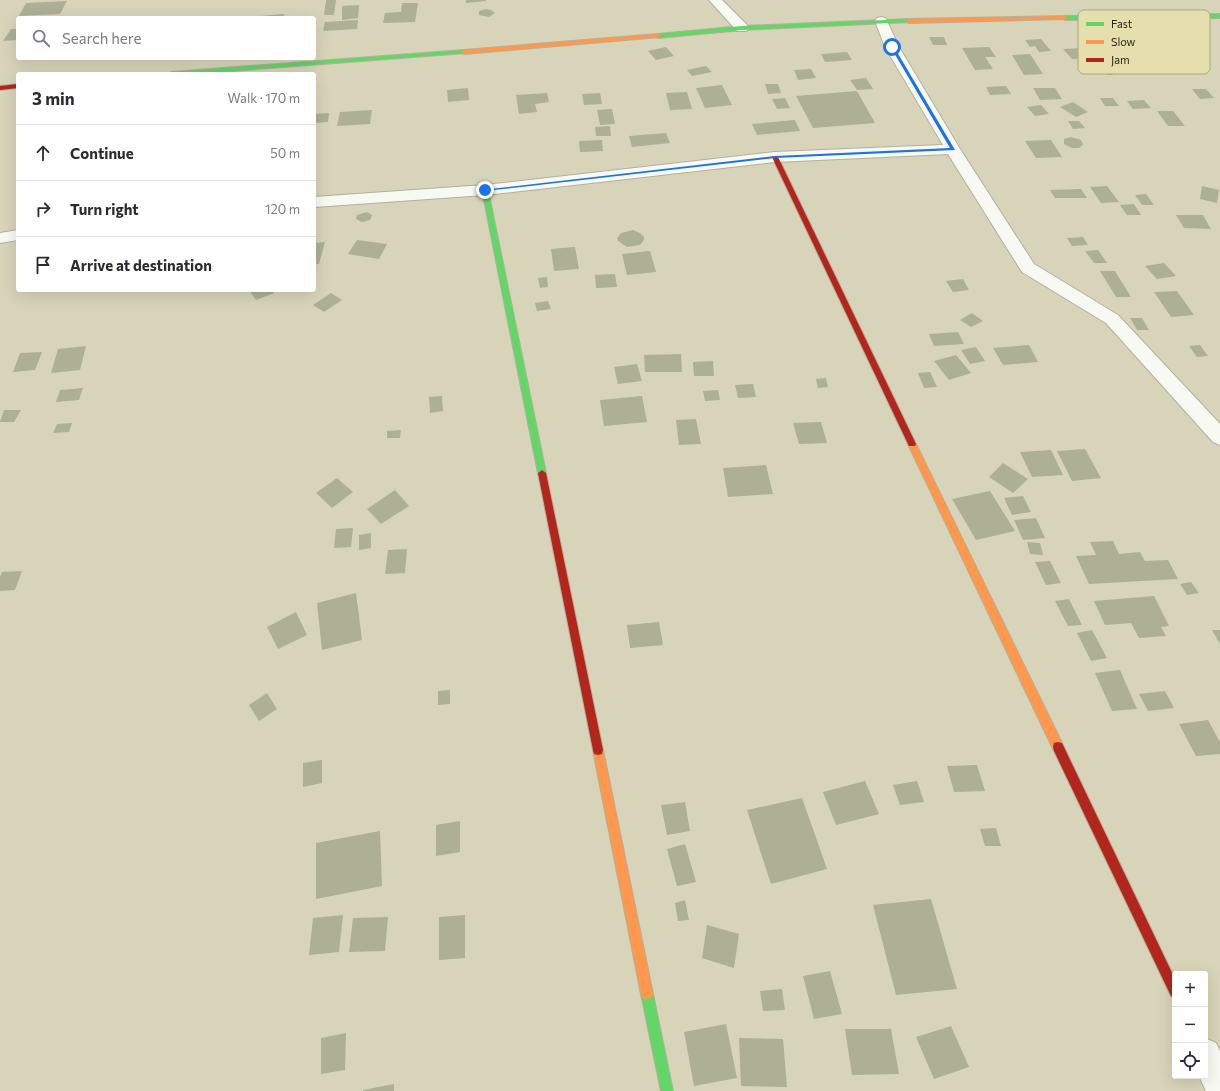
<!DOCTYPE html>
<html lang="en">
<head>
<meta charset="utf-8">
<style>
  body { margin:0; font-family:Commissioner,sans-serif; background:#f7f7f7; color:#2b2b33 }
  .controls { position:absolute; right:12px; bottom:12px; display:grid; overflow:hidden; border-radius:4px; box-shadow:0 4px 16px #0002 }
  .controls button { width:36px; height:36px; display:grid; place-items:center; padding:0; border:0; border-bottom:1px solid #e1e1e2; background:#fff; color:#2b2b33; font:20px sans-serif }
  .stop { position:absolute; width:12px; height:12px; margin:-9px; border:3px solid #1a73e8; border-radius:50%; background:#fff }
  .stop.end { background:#1a73e8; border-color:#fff; box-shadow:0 1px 4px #0008 }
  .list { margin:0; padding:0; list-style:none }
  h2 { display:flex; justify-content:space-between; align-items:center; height:52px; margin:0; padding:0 16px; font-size:17px }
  h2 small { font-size:13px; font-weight:400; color:#7c7c81 }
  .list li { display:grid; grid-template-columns:26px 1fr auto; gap:12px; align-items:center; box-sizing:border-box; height:56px; padding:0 16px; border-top:1px solid #e1e1e2 }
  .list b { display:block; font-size:15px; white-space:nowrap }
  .list em { font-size:13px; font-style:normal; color:#7c7c81 }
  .icon { flex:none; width:22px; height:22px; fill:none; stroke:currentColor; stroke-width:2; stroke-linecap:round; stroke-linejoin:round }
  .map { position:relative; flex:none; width:1220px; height:1091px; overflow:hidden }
  .search { position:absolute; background:#fff; box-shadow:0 4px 16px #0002; left:16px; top:16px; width:300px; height:44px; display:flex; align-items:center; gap:10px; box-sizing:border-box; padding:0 14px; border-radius:4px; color:#7c7c81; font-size:15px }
  .panel { position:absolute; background:#fff; box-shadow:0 4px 16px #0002; left:16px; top:72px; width:300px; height:220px; border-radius:4px }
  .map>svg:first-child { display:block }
</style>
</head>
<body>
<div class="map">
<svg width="1220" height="1091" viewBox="0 0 1220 1091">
  <rect width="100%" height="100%" fill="#d7d4b9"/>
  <g fill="#adb095">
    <polygon points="326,0 336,0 334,15 324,15"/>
    <polygon points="466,0 486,0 486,1 466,3"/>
    <polygon points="67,1 60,14 19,16 26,3"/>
    <polygon points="402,3 418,3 415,22 383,23 385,13 401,12"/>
    <polygon points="359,5 358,18 342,20 342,6"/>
    <polygon points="486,9 491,10 495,13 489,17 479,15 479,11"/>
    <polygon points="284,14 283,18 261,18 261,16"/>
    <polygon points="358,20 357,29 323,31 325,22"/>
    <polygon points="11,29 18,29 18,40 3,41"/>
    <polygon points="929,37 944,37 947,45 933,45"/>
    <polygon points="1041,39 1051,51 1039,52 1035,46 1030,47 1025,40"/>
    <polygon points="666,47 674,56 656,60 648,51"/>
    <polygon points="989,47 996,57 985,57 993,69 975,70 962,48"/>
    <polygon points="1086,48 1094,58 1072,59 1063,49"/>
    <polygon points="847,52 852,60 825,62 821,54"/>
    <polygon points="1030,54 1043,74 1024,75 1012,55"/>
    <polygon points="1113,63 1124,73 1108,75 1096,65"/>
    <polygon points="706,66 712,72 692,76 687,70"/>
    <polygon points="811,69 816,78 798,80 794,70"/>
    <polygon points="866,78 873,89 857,90 850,80"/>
    <polygon points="765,84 778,84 781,93 768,94"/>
    <polygon points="722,85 732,105 705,108 696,88"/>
    <polygon points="1006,86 1011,94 990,95 986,87"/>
    <polygon points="468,88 469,100 448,102 447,90"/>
    <polygon points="1033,88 1055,88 1062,99 1040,100"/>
    <polygon points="1192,89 1206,89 1214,98 1200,99"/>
    <polygon points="857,91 875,123 813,128 796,96"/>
    <polygon points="687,92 692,109 670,110 666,93"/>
    <polygon points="547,93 549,102 535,104 537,112 519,114 516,95"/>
    <polygon points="600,93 602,104 584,105 582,94"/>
    <polygon points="785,98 790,108 777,109 772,99"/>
    <polygon points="1100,98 1113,98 1119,106 1105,106"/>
    <polygon points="1144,100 1151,108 1133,109 1127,101"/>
    <polygon points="1073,102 1088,112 1076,117 1060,107"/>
    <polygon points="1041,105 1049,114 1035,116 1027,107"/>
    <polygon points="612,109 615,124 600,125 597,110"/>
    <polygon points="372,110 370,124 337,126 340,112"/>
    <polygon points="1157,111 1173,111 1185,126 1168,126"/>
    <polygon points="329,113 328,122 314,123 314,114"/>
    <polygon points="795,120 800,131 757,135 752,124"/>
    <polygon points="1068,121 1079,121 1085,128 1073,129"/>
    <polygon points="610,126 611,136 596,136 595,127"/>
    <polygon points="666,133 670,143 632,147 629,136"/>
    <polygon points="1071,137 1081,140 1083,145 1079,148 1072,148 1064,144 1064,139"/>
    <polygon points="602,140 603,151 580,152 579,141"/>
    <polygon points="1051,140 1062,157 1036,158 1025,141"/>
    <polygon points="1107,186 1119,202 1101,203 1090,187"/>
    <polygon points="1202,186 1219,190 1217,203 1200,199"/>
    <polygon points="1081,189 1087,198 1055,198 1050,190"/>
    <polygon points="1146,194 1154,205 1142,205 1135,195"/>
    <polygon points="1134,204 1141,215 1127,215 1120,205"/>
    <polygon points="367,212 372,215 370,220 362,222 356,219 357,215"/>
    <polygon points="1176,215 1203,215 1211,229 1184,228"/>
    <polygon points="633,230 640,233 644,237 644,240 640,245 627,247 618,241 617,238 621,233"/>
    <polygon points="1083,237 1088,245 1072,246 1067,238"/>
    <polygon points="357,240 387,244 379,259 348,254"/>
    <polygon points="325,242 319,264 314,264 314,243"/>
    <polygon points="575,247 579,269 554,271 551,249"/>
    <polygon points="1098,250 1107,263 1094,263 1085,251"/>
    <polygon points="650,251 656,272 627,275 622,254"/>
    <polygon points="1164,263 1176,276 1157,279 1145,266"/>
    <polygon points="1100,271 1115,271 1131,297 1116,297"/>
    <polygon points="615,274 617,287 596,288 595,275"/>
    <polygon points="547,277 548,287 540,288 538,278"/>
    <polygon points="963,279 969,290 953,292 946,281"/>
    <polygon points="249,290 272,290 274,293 256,300"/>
    <polygon points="1177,291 1194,315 1171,317 1154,292"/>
    <polygon points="331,293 342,300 324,312 313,305"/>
    <polygon points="548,301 551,309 537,311 535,303"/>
    <polygon points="972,313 983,321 971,327 960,320"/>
    <polygon points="1130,318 1142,318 1149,330 1137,330"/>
    <polygon points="958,332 964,344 934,346 929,334"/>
    <polygon points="1029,345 1038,362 1003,365 993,348"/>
    <polygon points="1200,345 1208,356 1197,357 1189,346"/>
    <polygon points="86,346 80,370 51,373 58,349"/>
    <polygon points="976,347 985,361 970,364 961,350"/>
    <polygon points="42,352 35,370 13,372 20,353"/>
    <polygon points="681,354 682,372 645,372 644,355"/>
    <polygon points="956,355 971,373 949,380 934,361"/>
    <polygon points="713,361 714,376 694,376 693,362"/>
    <polygon points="637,364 642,381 618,384 614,367"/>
    <polygon points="930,372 937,387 924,388 918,373"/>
    <polygon points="826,378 828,387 818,388 816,379"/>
    <polygon points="753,384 756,397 738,398 735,385"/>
    <polygon points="83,388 79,400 56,402 60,390"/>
    <polygon points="718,390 720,400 705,401 703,391"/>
    <polygon points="442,396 443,411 430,413 429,397"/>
    <polygon points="642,396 647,422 604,426 600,400"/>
    <polygon points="4,410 21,410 14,422 0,422"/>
    <polygon points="696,419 701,444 679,445 676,420"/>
    <polygon points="821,422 827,443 799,444 793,423"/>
    <polygon points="72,423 69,432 53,433 57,424"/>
    <polygon points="401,430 400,438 387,438 387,431"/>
    <polygon points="1085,449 1101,478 1072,481 1057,451"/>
    <polygon points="1051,450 1063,475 1032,477 1020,452"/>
    <polygon points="1003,463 1028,479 1013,493 989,477"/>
    <polygon points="766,465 773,494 728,497 723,468"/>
    <polygon points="337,478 353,492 332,508 316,493"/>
    <polygon points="395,490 409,506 381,524 367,509"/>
    <polygon points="990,491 1015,531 976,540 952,499"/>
    <polygon points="1023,496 1031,512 1012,515 1004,498"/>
    <polygon points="1036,518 1045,538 1023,540 1014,520"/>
    <polygon points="353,528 351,547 334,548 336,529"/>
    <polygon points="371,533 371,548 359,550 359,535"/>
    <polygon points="1113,541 1119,554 1140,552 1145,561 1168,560 1178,579 1089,584 1076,556 1096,555 1090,542"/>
    <polygon points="1027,542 1040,543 1043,555 1030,554"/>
    <polygon points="407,549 405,573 385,574 388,550"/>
    <polygon points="1050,561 1061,583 1046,585 1035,562"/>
    <polygon points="22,571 15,590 0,591 0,577 2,572"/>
    <polygon points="1191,582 1199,593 1187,595 1180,584"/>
    <polygon points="356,593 362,640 322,650 317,603"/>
    <polygon points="1154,596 1169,626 1161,627 1166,636 1139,638 1131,623 1105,625 1094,601"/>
    <polygon points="1069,599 1082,625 1068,626 1055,601"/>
    <polygon points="296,612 307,635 278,649 267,627"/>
    <polygon points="659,622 663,645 630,648 627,625"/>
    <polygon points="1092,630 1107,658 1091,661 1077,633"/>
    <polygon points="1212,630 1220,630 1220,644"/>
    <polygon points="1120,670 1137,709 1112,711 1095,673"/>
    <polygon points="450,690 450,704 438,705 438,691"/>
    <polygon points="1165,691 1174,708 1148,711 1139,694"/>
    <polygon points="267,693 277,709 259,721 249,705"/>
    <polygon points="1208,720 1220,742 1220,754 1196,756 1179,724"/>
    <polygon points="322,760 322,783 303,787 303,763"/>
    <polygon points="977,765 985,791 954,792 947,766"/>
    <polygon points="865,781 879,814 836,825 823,792"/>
    <polygon points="917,781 924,802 900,805 893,785"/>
    <polygon points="802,798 827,869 771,884 747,810"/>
    <polygon points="685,802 690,831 667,835 661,805"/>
    <polygon points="460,821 460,852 436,856 436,825"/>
    <polygon points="996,828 1001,846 985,846 980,829"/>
    <polygon points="380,831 382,886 316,899 316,843"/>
    <polygon points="685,844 696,882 677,886 667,849"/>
    <polygon points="931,899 957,989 896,995 873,905"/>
    <polygon points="685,900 689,920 678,921 675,903"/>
    <polygon points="343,915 339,952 309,955 313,918"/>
    <polygon points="465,915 465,958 439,960 439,917"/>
    <polygon points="388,917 385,951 349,952 353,918"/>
    <polygon points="707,925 739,934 734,968 702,958"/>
    <polygon points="830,971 842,1014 814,1019 803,976"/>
    <polygon points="782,989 785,1010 763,1011 760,991"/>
    <polygon points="726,1024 737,1078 694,1086 684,1032"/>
    <polygon points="951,1026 969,1067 934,1079 916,1037"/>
    <polygon points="845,1029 891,1029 899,1074 852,1075"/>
    <polygon points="346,1033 345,1070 321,1074 321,1038"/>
    <polygon points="739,1038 783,1039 787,1087 741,1086"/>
    <polygon points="394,1084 394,1091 363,1091 363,1090"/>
  </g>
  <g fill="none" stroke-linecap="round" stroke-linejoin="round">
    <g stroke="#b3b19b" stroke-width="2">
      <g id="street">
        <polygon points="709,0 722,0 747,25 748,28 747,31 737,31"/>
        <polygon points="881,17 885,18 887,21 899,47 960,149 1034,264 1118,315 1220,424 1220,445 1213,442 1106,323 1022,272 948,154 775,162 485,195 314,207 314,197 485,185 775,152 943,145 885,47 875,21 877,18"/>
        <polygon points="18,230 18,240 0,243 0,233"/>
        <polygon points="1205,1038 1216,1043 1220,1051 1220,1091 1206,1091 1199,1076 1205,1076"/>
      </g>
    </g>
    <g stroke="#b3b19b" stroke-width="2">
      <g id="fast">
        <polygon points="1220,14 1220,18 1065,20 1062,18 1065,16"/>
        <polygon points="909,19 911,20 911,22 742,30 658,38 655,36 658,34 742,26"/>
        <polygon points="464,50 467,52 466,53 193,74 168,74 171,72"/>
        <polygon points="485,188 488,190 546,473 542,476 538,473 482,190"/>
        <polygon points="647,988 651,990 653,994 673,1091 661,1091 641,994 643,990"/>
      </g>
    </g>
    <g stroke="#b3b19b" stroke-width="2">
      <g id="slow">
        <polygon points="1065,16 1067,17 1067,19 909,23 906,21 909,19"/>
        <polygon points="658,34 661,36 660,37 464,54 461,52 464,50"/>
        <polygon points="912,441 916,444 1062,743 1063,747 1062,751 1058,752 1054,751 908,444"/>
        <polygon points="598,745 602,746 603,750 653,994 651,998 647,1000 643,998 641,994 593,750 594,746"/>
      </g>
    </g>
    <g stroke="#b3b19b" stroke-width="2">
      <g id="jam">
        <polygon points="18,84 18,88 0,90 0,86"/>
        <polygon points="773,156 778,157 916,444 915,446 909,446 908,444 772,157"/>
        <polygon points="542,470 546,473 603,750 602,754 598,755 594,754 593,750 538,473"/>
        <polygon points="1058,742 1062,743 1175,979 1175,998 1171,996 1054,751 1053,747 1054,743"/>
      </g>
    </g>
    <use href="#street" fill="#f9f9f4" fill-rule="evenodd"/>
    <use href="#fast" fill="#63d668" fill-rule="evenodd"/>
    <use href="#slow" fill="#ff974d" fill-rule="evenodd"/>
    <use href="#jam" fill="#b3261e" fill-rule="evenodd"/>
  </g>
  <polygon fill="#1a73e8" points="890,46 894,47 955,150 775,158 485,191 482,190 775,156 950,148"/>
  <rect x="1078" y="10" width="132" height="64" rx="6" fill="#e4dfac" stroke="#aca87e" stroke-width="1"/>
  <rect x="1086" y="22" width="18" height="4" fill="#63d668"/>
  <rect x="1086" y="40" width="18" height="4" fill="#ff974d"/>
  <rect x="1086" y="58" width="18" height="4" fill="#b3261e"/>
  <g font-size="11" fill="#282612">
    <text x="1111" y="28">Fast</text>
    <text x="1111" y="46">Slow</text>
    <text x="1111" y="64">Jam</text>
  </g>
</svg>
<div class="controls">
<button>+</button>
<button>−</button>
<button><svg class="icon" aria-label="locate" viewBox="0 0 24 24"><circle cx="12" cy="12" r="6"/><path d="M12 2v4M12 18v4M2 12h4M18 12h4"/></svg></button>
</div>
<div class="stop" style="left:892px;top:47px"></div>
<div class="stop end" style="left:485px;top:190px"></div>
<div class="search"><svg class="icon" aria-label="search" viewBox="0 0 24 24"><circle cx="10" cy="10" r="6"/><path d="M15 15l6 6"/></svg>Search here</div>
<section class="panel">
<h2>3 min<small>Walk · 170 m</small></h2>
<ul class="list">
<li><svg class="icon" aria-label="ahead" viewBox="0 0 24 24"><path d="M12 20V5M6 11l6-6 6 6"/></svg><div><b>Continue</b></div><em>50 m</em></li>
<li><svg class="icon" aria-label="right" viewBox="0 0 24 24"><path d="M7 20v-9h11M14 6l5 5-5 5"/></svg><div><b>Turn right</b></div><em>120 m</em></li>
<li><svg class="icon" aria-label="arrive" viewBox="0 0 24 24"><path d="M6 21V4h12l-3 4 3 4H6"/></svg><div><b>Arrive at destination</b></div></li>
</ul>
</section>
</div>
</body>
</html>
